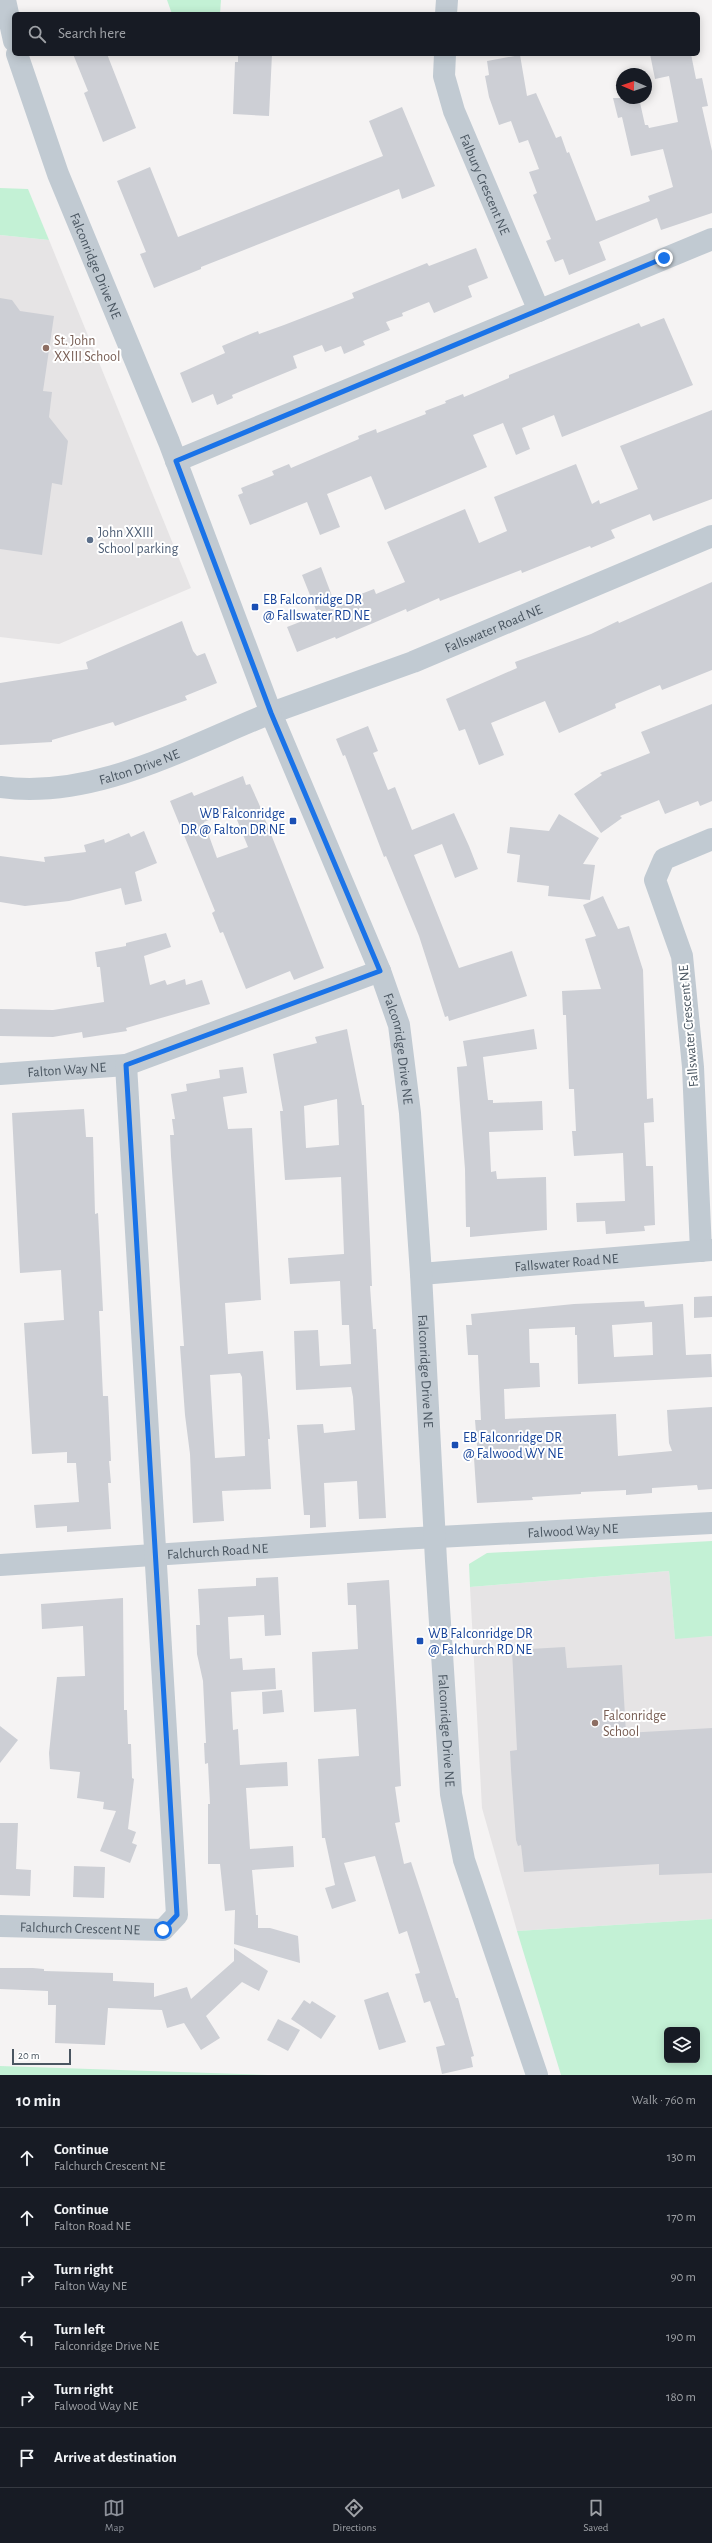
<!DOCTYPE html>
<html lang="en">
<head>
<meta charset="utf-8">
<style>
  body { margin:0; font-family:"Alegreya Sans",sans-serif; background:#20242c; color:#f1f3f6 }
  .controls { position:absolute; right:12px; bottom:12px; display:grid; overflow:hidden; border-radius:6px; box-shadow:0 2px 10px #0003 }
  .controls button { width:36px; height:36px; display:grid; place-items:center; padding:0; border:0; border-bottom:1px solid #363941; background:#171b24; color:#f1f3f6; font:20px sans-serif }
  .compass { position:absolute; left:616px; top:68px; width:36px; height:36px; border-radius:50%; background:#171b24; box-shadow:0 2px 10px #0003; rotate:272deg }
  .scale { position:absolute; left:12px; bottom:10px; width:59px; box-sizing:border-box; padding-left:4px; border:2px solid #4a5661; border-top:0; font-size:11px; line-height:14px; white-space:nowrap; color:#4a5661; -webkit-text-stroke:3px #fff; paint-order:stroke }
  .stop { position:absolute; width:12px; height:12px; margin:-9px; border:3px solid #1a73e8; border-radius:50%; background:#fff }
  .stop.end { background:#1a73e8; border-color:#fff; box-shadow:0 1px 4px #0008 }
  .list { margin:0; padding:0; list-style:none }
  h2 { display:flex; justify-content:space-between; align-items:center; height:52px; margin:0; padding:0 16px; font-size:17px }
  h2 small { font-size:13px; font-weight:400; color:#9ea1a6 }
  .list li { display:grid; grid-template-columns:26px 1fr auto; gap:12px; align-items:center; box-sizing:border-box; height:60px; padding:0 16px; border-top:1px solid #363941 }
  .list b { display:block; font-size:15px; white-space:nowrap }
  .list p { margin:0; font-size:13px; white-space:nowrap; color:#9ea1a6 }
  .list em { font-size:13px; font-style:normal; color:#9ea1a6 }
  .icon { flex:none; width:22px; height:22px; fill:none; stroke:currentColor; stroke-width:2; stroke-linecap:round; stroke-linejoin:round }
  .map { position:relative; flex:none; width:712px; height:2075px; overflow:hidden }
  .search { position:absolute; background:#171b24; box-shadow:0 2px 10px #0003; left:12px; right:12px; top:12px; height:44px; display:flex; align-items:center; gap:10px; box-sizing:border-box; padding:0 14px; border-radius:6px; color:#9ea1a6; font-size:15px }
  .sheet { height:412px; background:#171b24 }
  nav { display:flex; justify-content:space-around; align-items:center; box-sizing:border-box; height:56px; border-top:1px solid #363941; background:#171b24; font-size:11px; color:#9ea1a6 }
  nav a { display:grid; justify-items:center; gap:2px }
  nav .on { color:#8c9099 }
  .map>svg:first-child { display:block }
</style>
</head>
<body>
<div class="map">
<svg width="712" height="2075" viewBox="0 0 712 2075">
  <rect width="100%" height="100%" fill="#f5f3f3"/>
  <g fill="#e6e4e5">
    <polygon points="0,235 49,240 191,588 59,644 0,637"/>
    <polygon points="669,1571 675,1638 712,1636 712,1919 517,1931 482,1808 470,1587"/>
  </g>
  <g fill="#c3f1d5" fill-rule="evenodd">
    <polygon points="167,0 221,0 220,14 172,14"/>
    <polygon points="0,188 28,189 49,240 0,235"/>
    <polygon points="712,1541 712,1636 675,1639 669,1571 470,1587 469,1564 487,1553"/>
    <path d="M 712,1919 L 712,2075 L 561,2075 L 517,1931 ZM 667,2030 L 697,2030 L 697,2060 L 667,2060 Z"/>
    <polygon points="0,2066 268,2075 0,2075"/>
  </g>
  <g fill="#cdcfd5" fill-rule="evenodd">
    <polygon points="73,54 107,54 136,128 103,142 84,93 88,91"/>
    <polygon points="238,54 272,54 269,116 233,114 235,62 238,62"/>
    <polygon points="650,54 691,54 696,79 702,78 708,106 702,107 712,151 712,213 661,230 657,218 599,242 606,260 569,275 563,259 555,262 546,241 551,239 533,195 537,193 529,172 539,169 528,140 519,143 511,121 499,125 489,97 485,76 489,75 487,61 520,55 527,96 536,93 556,138 561,136 567,153 569,152 596,221 650,201 648,196 673,187 663,149 631,156 622,117 618,118 613,98 639,98 645,125 648,125 649,128 678,122 669,76 655,79"/>
    <polygon points="402,107 435,186 402,199 399,189 201,267 201,269 154,288 140,254 146,252 117,181 150,167 178,237 383,156 369,121"/>
    <polygon points="476,248 488,278 468,286 472,297 434,313 429,302 402,313 403,316 386,322 390,330 363,341 365,345 344,354 341,346 325,352 322,345 293,356 297,368 232,395 233,398 217,405 213,394 192,403 180,373 225,353 222,346 258,331 259,334 284,325 354,298 352,293 427,263 429,266"/>
    <polygon points="0,298 12,300 20,311 54,316 43,391 52,392 49,417 68,441 62,485 52,483 42,555 0,549"/>
    <polygon points="664,318 693,385 562,437 554,415 522,428 530,449 516,455 503,423 473,435 487,467 385,510 371,476 327,494 340,527 320,535 307,502 250,525 238,495 243,493 241,488 274,475 272,471 289,464 291,468 359,439 358,436 376,429 377,433 426,414 425,411 446,403 445,401 463,394 464,397 509,378 509,375 639,323 641,327"/>
    <polygon points="712,410 712,499 653,521 650,514 611,530 615,538 591,548 590,546 522,573 521,570 440,601 439,598 407,612 406,609 336,639 335,637 297,652 287,627 318,615 302,575 321,567 335,604 374,589 376,594 405,582 387,542 465,509 479,543 507,531 494,497 576,464 592,504 599,500 600,504 638,489 620,446"/>
    <polygon points="712,582 712,670 662,690 660,685 615,704 616,708 559,733 545,701 491,723 504,755 479,765 465,729 459,731 446,699 517,668 515,662 591,634 618,621 619,623"/>
    <polygon points="182,621 193,651 197,656 205,653 217,683 185,696 187,700 115,726 113,722 52,740 52,742 0,745 0,683 88,669 86,662"/>
    <polygon points="712,704 712,801 700,806 698,801 665,814 659,800 620,816 622,818 601,833 574,794 602,775 600,773 650,753 641,732"/>
    <polygon points="368,726 378,751 373,753 388,790 395,787 412,830 454,813 469,846 478,869 455,878 442,844 414,855 459,968 512,951 527,996 449,1021 448,1016 445,1017 419,936 386,856 384,857 345,755 343,756 336,739"/>
    <path d="M 243,776 L 246,785 L 250,784 L 259,804 L 324,968 L 294,980 L 290,971 L 246,989 L 223,932 L 220,933 L 212,913 L 215,911 L 170,801 L 192,792 L 194,796 ZM 233,810 L 248,847 L 217,858 L 204,822 Z"/>
    <polygon points="559,814 599,838 583,864 595,865 590,900 548,896 549,886 517,882 520,855 507,853 510,827 549,831"/>
    <polygon points="144,831 157,863 135,872 142,901 125,905 121,888 69,901 25,906 0,902 0,856 45,862 44,857 86,852 84,845 104,839 105,843 129,833 131,837"/>
    <polygon points="603,896 618,929 629,926 643,970 647,1099 653,1098 654,1122 644,1123 646,1166 653,1166 655,1225 644,1226 645,1231 606,1234 605,1221 577,1222 576,1203 625,1201 623,1153 574,1156 572,1131 576,1131 574,1089 569,1089 566,1015 563,1015 562,991 601,989 585,939 596,936 583,905"/>
    <polygon points="166,933 171,947 144,956 150,985 165,980 167,985 185,979 186,985 202,980 210,1004 126,1028 127,1031 83,1038 82,1032 53,1037 0,1036 0,1009 53,1010 104,1002 100,967 97,967 95,952 126,946 126,943"/>
    <path d="M 347,1029 L 362,1105 L 364,1105 L 372,1286 L 370,1286 L 373,1329 L 376,1329 L 386,1518 L 359,1519 L 357,1481 L 324,1483 L 326,1527 L 310,1528 L 310,1515 L 304,1515 L 297,1425 L 323,1424 L 324,1433 L 355,1430 L 353,1397 L 351,1387 L 296,1390 L 294,1331 L 318,1330 L 320,1366 L 351,1364 L 349,1325 L 342,1325 L 340,1281 L 290,1284 L 288,1258 L 344,1254 L 341,1177 L 285,1180 L 280,1111 L 283,1111 L 273,1054 L 317,1043 L 315,1037 ZM 337,1099 L 339,1145 L 306,1148 L 304,1106 Z"/>
    <polygon points="534,1029 537,1049 483,1057 488,1100 493,1100 493,1103 542,1101 543,1130 489,1132 491,1172 496,1171 497,1179 546,1177 547,1230 470,1237 470,1227 466,1227 465,1169 457,1067 467,1066 463,1041"/>
    <path d="M 243,1067 L 247,1093 L 223,1097 L 228,1129 L 252,1128 L 261,1300 L 225,1303 L 228,1354 L 263,1351 L 270,1439 L 268,1439 L 271,1489 L 222,1491 L 224,1521 L 193,1523 L 190,1454 L 185,1415 L 180,1346 L 184,1346 L 171,1156 L 170,1135 L 174,1135 L 172,1119 L 175,1119 L 171,1094 L 187,1091 L 186,1084 L 220,1078 L 219,1070 ZM 240,1373 L 242,1377 L 245,1456 L 215,1458 L 210,1375 Z"/>
    <polygon points="84,1109 86,1137 93,1137 95,1214 98,1213 103,1311 99,1311 103,1396 108,1396 111,1461 109,1461 111,1483 108,1483 111,1529 67,1532 67,1526 36,1528 34,1505 79,1502 76,1463 67,1463 67,1452 32,1454 24,1323 64,1320 61,1270 20,1273 12,1113"/>
    <polygon points="712,1296 712,1317 694,1318 694,1297"/>
    <path d="M 644,1301 L 645,1307 L 683,1304 L 686,1355 L 711,1354 L 712,1377 L 578,1384 L 577,1335 L 575,1335 L 575,1327 L 529,1329 L 530,1363 L 539,1363 L 540,1387 L 504,1389 L 505,1419 L 616,1414 L 618,1456 L 672,1451 L 669,1443 L 667,1410 L 712,1407 L 712,1489 L 698,1490 L 697,1485 L 652,1488 L 652,1493 L 626,1495 L 626,1490 L 581,1492 L 581,1494 L 532,1497 L 533,1500 L 477,1503 L 474,1458 L 478,1458 L 475,1420 L 481,1420 L 478,1355 L 468,1355 L 466,1325 L 472,1325 L 471,1314 L 574,1304 ZM 652,1322 L 653,1355 L 614,1357 L 612,1325 Z"/>
    <polygon points="278,1577 281,1635 265,1636 264,1615 228,1617 230,1659 242,1658 243,1670 275,1668 276,1689 231,1692 233,1730 238,1729 240,1765 287,1762 288,1786 246,1788 250,1849 293,1846 294,1867 252,1870 256,1915 258,1915 258,1928 270,1928 298,1936 300,1963 234,1944 235,1910 225,1911 220,1864 208,1864 208,1804 210,1804 208,1763 205,1764 204,1743 206,1743 203,1681 197,1654 196,1625 200,1625 198,1589 256,1586 256,1578"/>
    <polygon points="389,1580 401,1786 395,1787 400,1822 395,1823 404,1864 411,1862 456,1998 458,1998 474,2056 471,2057 473,2067 442,2074 436,2047 445,2045 430,2001 424,2003 415,1974 420,1973 407,1931 399,1934 375,1856 344,1863 356,1901 332,1909 325,1888 335,1885 325,1838 322,1838 318,1759 359,1756 356,1709 314,1712 312,1652 358,1649 356,1605 348,1605 347,1583"/>
    <polygon points="123,1598 124,1710 127,1710 128,1744 131,1744 132,1778 134,1779 128,1829 136,1832 132,1843 137,1845 130,1863 100,1851 116,1811 103,1809 104,1802 77,1798 80,1772 50,1769 49,1753 57,1677 85,1676 83,1626 42,1629 41,1604"/>
    <polygon points="565,1647 567,1668 622,1665 626,1733 712,1728 712,1873 659,1875 659,1864 524,1872 521,1845 518,1846 516,1840 511,1770 510,1751 517,1750 512,1650"/>
    <polygon points="282,1690 284,1712 263,1714 262,1692"/>
    <polygon points="0,1726 18,1740 0,1763"/>
    <polygon points="0,1823 18,1823 16,1869 31,1870 30,1896 0,1895"/>
    <polygon points="74,1866 105,1867 104,1898 73,1897"/>
    <polygon points="234,1948 268,1971 259,1991 242,1982 206,2016 220,2038 201,2050 184,2023 167,2028 162,2010 108,2008 105,2045 55,2043 56,2005 48,2005 48,1991 0,1989 0,1968 33,1968 44,1969 44,1971 113,1973 113,1981 154,1983 154,1997 187,1987 191,1999 234,1961"/>
    <polygon points="388,1992 406,2042 379,2050 364,2000"/>
    <polygon points="304,2000 310,2004 312,2001 336,2016 321,2039 291,2019"/>
    <polygon points="278,2019 300,2030 288,2051 267,2040"/>
  </g>
  <g fill="none" stroke-linecap="round" stroke-linejoin="round">
    <g stroke="#c1cad2" stroke-width="22">
      <polyline points="446,14 447,0"/>
      <path id="s1" d="M 445,54 L 444,76 L 454,111 L 539,311"/>
      <polyline points="176,461 712,239"/>
      <path id="s2" d="M 271,713 L 413,662 L 712,536"/>
      <path id="s3" d="M 0,1074 L 126,1065 L 380,971"/>
      <polyline points="701,1251 693,1067 682,956 655,880 664,859 712,839"/>
      <path id="s4" d="M 421,1274 L 712,1250"/>
      <path id="s5" d="M 0,1565 L 399,1539 L 712,1523"/>
      <path id="s6" d="M 0,1926 L 163,1930 L 177,1915 L 126,1065"/>
    </g>
    <g stroke="#c1cad2" stroke-width="22">
      <polyline points="5,0 14,41"/>
      <path id="s7" d="M 17,54 L 58,174 L 169,442 L 271,713 L 380,971 L 399,1025 L 410,1113 L 421,1274 L 436,1561 L 451,1794 L 464,1860 L 537,2075"/>
      <path id="s8" d="M 0,787 C 95,800 186,747 271,713"/>
    </g>
  </g>
  <g fill="none" stroke-linecap="round" stroke-linejoin="round">
    <polyline stroke="#1a73e8" stroke-width="5" points="163,1930 177,1915 126,1065 380,971 271,713 176,461 664,258"/>
  </g>
  <g fill="#8d6e63" stroke="#fff" stroke-width="1.5">
    <circle cx="46" cy="348" r="4"/>
    <circle cx="595" cy="1723" r="4"/>
  </g>
  <circle fill="#5c6f8a" stroke="#fff" stroke-width="1.5" cx="90" cy="540" r="4"/>
  <g fill="#1a4fb4" stroke="#fff" stroke-width="1.5">
    <rect x="251" y="603" width="8" height="8" rx="2"/>
    <rect x="289" y="817" width="8" height="8" rx="2"/>
    <rect x="451" y="1441" width="8" height="8" rx="2"/>
    <rect x="416" y="1637" width="8" height="8" rx="2"/>
  </g>
  <g text-anchor="middle" stroke-width="4" stroke-linejoin="round" paint-order="stroke">
    <g font-size="14" fill="#4a5661" stroke="#fff">
      <text dy="5" stroke="none"><textPath href="#s1" startOffset="138">Falbury Crescent NE</textPath></text>
      <text dy="5" stroke="none"><textPath href="#s7" startOffset="226">Falconridge Drive NE</textPath></text>
      <text dy="5" stroke="none"><textPath href="#s2" startOffset="238">Fallswater Road NE</textPath></text>
      <text dy="5" stroke="none"><textPath href="#s8" startOffset="142">Falton Drive NE</textPath></text>
      <text transform="translate(688 1026) rotate(-95)" y="5">Fallswater Crescent NE</text>
      <text dy="5" stroke="none"><textPath href="#s7" startOffset="1067">Falconridge Drive NE</textPath></text>
      <text dy="5" stroke="none"><textPath href="#s3" startOffset="67">Falton Way NE</textPath></text>
      <text dy="5" stroke="none"><textPath href="#s4" startOffset="146">Fallswater Road NE</textPath></text>
      <text dy="5" stroke="none"><textPath href="#s7" startOffset="1391">Falconridge Drive NE</textPath></text>
      <text dy="5" stroke="none"><textPath href="#s5" startOffset="574">Falwood Way NE</textPath></text>
      <text dy="5" stroke="none"><textPath href="#s5" startOffset="218">Falchurch Road NE</textPath></text>
      <text dy="5" stroke="none"><textPath href="#s7" startOffset="1751">Falconridge Drive NE</textPath></text>
      <text dy="5" stroke="none"><textPath href="#s6" startOffset="80">Falchurch Crescent NE</textPath></text>
    </g>
    <g font-size="14" fill="#785e54" stroke="#fff" text-anchor="start">
      <text x="54" y="345">St. John<tspan x="54" dy="16">XXIII School</tspan></text>
      <text x="603" y="1720">Falconridge<tspan x="603" dy="16">School</tspan></text>
    </g>
    <g font-size="14" fill="#4e5e75" stroke="#fff" text-anchor="start">
      <text x="98" y="537">John XXIII<tspan x="98" dy="16">School parking</tspan></text>
    </g>
    <g font-size="14" fill="#164399" stroke="#fff" text-anchor="start">
      <text x="263" y="604">EB Falconridge DR<tspan x="263" dy="16">@ Fallswater RD NE</tspan></text>
      <text x="285" y="818" text-anchor="end">WB Falconridge<tspan x="285" dy="16">DR @ Falton DR NE</tspan></text>
      <text x="463" y="1442">EB Falconridge DR<tspan x="463" dy="16">@ Falwood WY NE</tspan></text>
      <text x="428" y="1638">WB Falconridge DR<tspan x="428" dy="16">@ Falchurch RD NE</tspan></text>
    </g>
  </g>
</svg>
<div class="controls">
<button><svg class="icon" aria-label="layers" viewBox="0 0 24 24"><path d="M12 4l9 5-9 5-9-5zM3 14l9 5 9-5"/></svg></button>
</div>
<svg class="compass" viewBox="-18 -18 36 36"><path d="M0-13l5 13h-10z" fill="#e53935"/><path d="M0 13l5-13h-10z" fill="#9ea1a6"/></svg>
<div class="scale">20 m</div>
<div class="stop" style="left:163px;top:1930px"></div>
<div class="stop end" style="left:664px;top:258px"></div>
<div class="search"><svg class="icon" aria-label="search" viewBox="0 0 24 24"><circle cx="10" cy="10" r="6"/><path d="M15 15l6 6"/></svg>Search here</div>
</div>
<section class="sheet">
<h2>10 min<small>Walk · 760 m</small></h2>
<ul class="list">
<li><svg class="icon" aria-label="ahead" viewBox="0 0 24 24"><path d="M12 20V5M6 11l6-6 6 6"/></svg><div><b>Continue</b><p>Falchurch Crescent NE</p></div><em>130 m</em></li>
<li><svg class="icon" aria-label="ahead" viewBox="0 0 24 24"><path d="M12 20V5M6 11l6-6 6 6"/></svg><div><b>Continue</b><p>Falton Road NE</p></div><em>170 m</em></li>
<li><svg class="icon" aria-label="right" viewBox="0 0 24 24"><path d="M7 20v-9h11M14 6l5 5-5 5"/></svg><div><b>Turn right</b><p>Falton Way NE</p></div><em>90 m</em></li>
<li><svg class="icon" aria-label="left" viewBox="0 0 24 24"><path d="M17 20v-9H6M10 6l-5 5 5 5"/></svg><div><b>Turn left</b><p>Falconridge Drive NE</p></div><em>190 m</em></li>
<li><svg class="icon" aria-label="right" viewBox="0 0 24 24"><path d="M7 20v-9h11M14 6l5 5-5 5"/></svg><div><b>Turn right</b><p>Falwood Way NE</p></div><em>180 m</em></li>
<li><svg class="icon" aria-label="arrive" viewBox="0 0 24 24"><path d="M6 21V4h12l-3 4 3 4H6"/></svg><div><b>Arrive at destination</b></div></li>
</ul>
</section>
<nav>
<a class="on"><svg class="icon" aria-label="map" viewBox="0 0 24 24"><path d="M3 6l6-2 6 2 6-2v14l-6 2-6-2-6 2zM9 4v14M15 6v14"/></svg>Map</a>
<a><svg class="icon" aria-label="directions" viewBox="0 0 24 24"><path d="M12 3l9 9-9 9-9-9zM9 14v-3h6M13 9l2 2-2 2"/></svg>Directions</a>
<a><svg class="icon" aria-label="saved" viewBox="0 0 24 24"><path d="M7 4h10v16l-5-4-5 4z"/></svg>Saved</a>
</nav>
</body>
</html>
